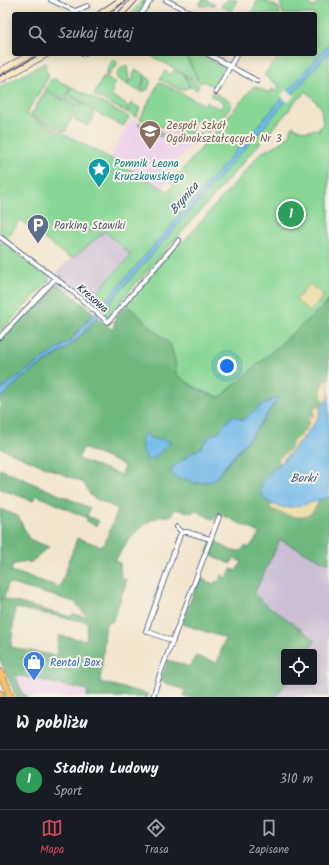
<!DOCTYPE html>
<html lang="pl">
<head>
<meta charset="utf-8">
<style>
  body { margin:0; font-family:Kalam,sans-serif; background:#20242c; color:#f1f3f6 }
  .controls { position:absolute; right:12px; bottom:12px; display:grid; overflow:hidden; border-radius:4px; box-shadow:0 2px 10px #0003 }
  .controls button { width:36px; height:36px; display:grid; place-items:center; padding:0; border:0; border-bottom:1px solid #363941; background:#171b24; color:#f1f3f6; font:20px sans-serif }
  .you { position:absolute; left:227px; top:366px; width:14px; height:14px; margin:-10px; border:3px solid #fff; border-radius:50%; background:#1a73e8; box-shadow:0 0 0 6px #1a73e833 }
  .badge { display:grid; place-items:center; width:26px; height:26px; border-radius:50%; background:#d1495b; color:#fff; font-size:13px; font-weight:700 }
  .pin { position:absolute; translate:-50% -50%; border:2px solid #fff; box-shadow:0 1px 4px #0006 }
  .list { margin:0; padding:0; list-style:none }
  h2 { display:flex; justify-content:space-between; align-items:center; height:52px; margin:0; padding:0 16px; font-size:17px }
  h2 small { font-size:13px; font-weight:400; color:#9ea1a6 }
  .list li { display:grid; grid-template-columns:26px 1fr auto; gap:12px; align-items:center; box-sizing:border-box; height:60px; padding:0 16px; border-top:1px solid #363941 }
  .list b { display:block; font-size:15px; white-space:nowrap }
  .list p { margin:0; font-size:13px; white-space:nowrap; color:#9ea1a6 }
  .list em { font-size:13px; font-style:normal; color:#9ea1a6 }
  .icon { flex:none; width:22px; height:22px; fill:none; stroke:currentColor; stroke-width:2; stroke-linecap:round; stroke-linejoin:round }
  .map { position:relative; flex:none; width:329px; height:697px; overflow:hidden }
  .search { position:absolute; background:#171b24; box-shadow:0 2px 10px #0003; left:12px; right:12px; top:12px; height:44px; display:flex; align-items:center; gap:10px; box-sizing:border-box; padding:0 14px; border-radius:4px; color:#9ea1a6; font-size:15px }
  .sheet { height:112px; background:#171b24 }
  nav { display:flex; justify-content:space-around; align-items:center; box-sizing:border-box; height:56px; border-top:1px solid #363941; background:#171b24; font-size:11px; color:#9ea1a6 }
  nav a { display:grid; justify-items:center; gap:2px }
  nav .on { color:#d1495b }
  .map>svg:first-child { display:block }
</style>
</head>
<body>
<div class="map">
<svg width="329" height="697" viewBox="0 0 329 697">
  <rect width="100%" height="100%" fill="#f7f3e8"/>
  <filter id="ink" filterUnits="userSpaceOnUse"><feTurbulence type="fractalNoise" baseFrequency=".025" numOctaves="2"/><feDisplacementMap in="SourceGraphic" scale="8" xChannelSelector="R" yChannelSelector="G"/><feConvolveMatrix kernelMatrix="1 2 1 2 8 2 1 2 1" color-interpolation-filters="sRGB"/></filter>
  <filter id="wash" filterUnits="userSpaceOnUse"><feTurbulence type="fractalNoise" baseFrequency=".012" numOctaves="4" result="noise"/><feDisplacementMap in="SourceGraphic" scale="16" xChannelSelector="R" yChannelSelector="G"/><feGaussianBlur stdDeviation="0.9" result="paint"/><feColorMatrix in="noise" values="0 0 0 0 0 0 0 0 0 0 0 0 0 0 0 0 0 1.4 0 .05"/><feComposite in="paint" operator="in"/></filter>
  <g filter="url(#wash)">
    <rect width="100%" height="100%" fill="#f2e5cd"/>
    <g fill="#edd0e9">
      <polygon points="131,119 151,128 166,129 193,143 172,167 171,177 163,188 110,158"/>
      <polygon points="14,674 88,690 87,697 28,697 22,693"/>
    </g>
    <g fill="#ccbed4">
      <polygon points="105,231 131,255 89,301 57,273 63,265 73,258"/>
      <polygon points="280,540 329,564 329,697 276,697 287,682 314,682 314,652 275,610 270,608 254,594"/>
    </g>
    <g fill="#89d795" stroke="#52837a">
      <polygon points="143,0 149,0 139,14 131,14"/>
      <polygon points="202,0 206,0 215,5 201,6 199,5"/>
      <polygon points="227,0 237,0 231,11 221,6"/>
      <polygon points="258,0 264,0 279,8 280,14 251,14"/>
      <path d="M 280,0 L 306,0 L 313,8 L 319,0 L 329,0 L 329,301 L 221,397 C 206,394 188,384 176,374 L 175,361 L 171,345 L 127,305 L 129,300 L 178,244 L 185,240 L 261,153 L 286,140 L 293,126 C 301,131 307,133 315,129 L 319,131 L 320,130 L 318,128 L 319,127 L 321,128 L 323,124 L 321,107 L 306,91 L 299,99 L 298,98 L 290,107 L 291,108 L 106,318 L 89,301 L 131,255 L 105,231 L 73,258 L 65,255 L 20,220 L 9,236 L 4,238 L 0,235 L 0,87 L 45,63 L 46,66 L 45,71 L 48,73 L 48,78 L 26,114 L 110,158 L 169,192 L 180,173 L 254,86 L 270,93 L 272,89 L 277,92 L 279,86 L 264,75 L 281,54 L 315,54 L 315,14 L 283,14 Z"/>
      <polygon points="148,54 185,54 198,79 186,54 199,54 227,69 217,88 203,81 201,83"/>
      <polygon points="113,59 117,62 116,68 114,67 108,76 106,75 106,73"/>
      <polygon points="125,66 127,66 129,81 127,84 118,79 116,76 119,70"/>
      <polygon points="136,70 145,75 139,91 127,85 130,80 134,79 133,75"/>
      <polygon points="174,70 184,75 190,87 180,90 160,79 165,71 171,75"/>
      <polygon points="104,76 115,82 111,90 113,91 111,96 125,103 128,113 94,95"/>
      <polygon points="145,76 150,79 150,84 147,90 141,92"/>
      <polygon points="185,76 199,85 197,90 190,87"/>
      <polygon points="54,79 71,87 64,99 45,89 51,80"/>
      <polygon points="159,82 205,105 206,102 220,109 224,102 211,96 213,92 230,101 232,105 215,126 208,132 202,129 204,125 196,121 190,133 197,137 200,132 203,134 203,140 201,141 196,141 167,127 153,126 140,119"/>
      <polygon points="72,87 129,117 123,126 94,111 90,106 68,94"/>
      <polygon points="45,91 77,107 65,132 31,115"/>
      <polygon points="67,96 81,102 79,106 65,99"/>
      <polygon points="82,103 89,107 95,114 88,126 74,119"/>
      <polygon points="131,103 140,108 136,117 130,114 128,107"/>
      <path d="M 139,123 C 147,125 156,129 163,133 L 161,137 L 138,125 Z"/>
      <polygon points="0,241 48,276 49,279 48,282 0,332"/>
    </g>
    <g fill="#6eb87e" stroke="#44746e" fill-rule="evenodd">
      <polygon points="57,284 60,285 94,313 69,341 12,381 0,392 0,341 53,285"/>
      <path d="M 329,301 L 329,379 L 323,382 L 322,392 L 324,401 L 314,416 L 309,420 L 307,428 L 298,437 L 293,440 L 290,449 L 278,459 L 280,464 L 271,470 L 268,501 L 273,504 L 269,507 L 312,513 L 320,500 L 329,497 L 329,564 L 280,540 L 254,594 L 270,608 L 275,610 L 311,637 L 315,641 L 310,648 L 313,652 L 284,652 L 284,682 L 287,682 L 276,697 L 184,697 L 185,690 L 160,681 L 168,660 L 190,667 L 196,656 L 217,663 L 225,638 L 182,624 L 199,578 L 214,584 L 216,581 L 219,582 L 221,575 L 227,578 L 231,569 L 236,571 L 242,562 L 235,559 L 230,564 L 207,553 L 212,539 L 232,551 L 240,551 L 246,546 L 249,548 L 260,533 L 218,513 L 214,520 L 194,510 L 192,513 L 175,509 L 171,516 C 145,514 127,541 115,561 L 120,563 L 121,578 L 127,580 L 112,622 L 106,622 L 100,682 L 148,694 L 148,697 L 87,697 L 87,690 L 15,675 L 22,693 L 28,697 L 16,697 L 0,660 L 0,509 L 18,516 L 29,539 L 49,547 L 31,562 L 13,564 L 11,571 L 60,587 L 77,538 L 100,546 L 105,543 L 118,509 L 98,500 L 90,495 L 84,483 L 0,448 L 0,400 C 18,376 47,364 70,346 C 81,338 89,327 98,317 L 111,329 L 114,327 C 114,315 119,312 127,305 L 171,345 L 175,361 L 176,374 C 188,384 206,395 221,397 ZM 277,397 C 266,424 233,457 213,481 L 194,483 L 188,479 L 178,479 L 173,467 L 193,452 L 200,449 L 211,435 L 217,433 L 233,415 L 243,420 L 260,406 ZM 83,448 L 124,465 L 122,475 L 78,459 ZM 8,583 L 75,602 L 87,617 L 73,614 L 71,617 L 4,599 ZM 15,608 L 88,622 L 86,640 L 59,636 L 56,656 L 11,647 Z"/>
      <polygon points="0,469 90,508 87,516 99,521 96,526 87,521 87,518 36,495 33,501 0,489"/>
    </g>
    <g fill="#eeda9e" stroke="#84847e">
      <polygon points="310,284 324,296 310,312 296,300"/>
      <path d="M 329,379 L 329,396 L 313,426 L 280,464 L 278,459 L 290,449 L 293,440 C 302,435 310,427 309,416 L 314,416 L 314,407 L 315,406 L 319,407 L 324,401 C 319,396 322,389 323,382 Z"/>
      <path d="M 320,500 C 317,504 315,510 311,513 C 301,523 280,512 269,508 L 273,504 L 284,508 Z"/>
    </g>
    <g fill="#71b9e9" stroke="#4674a4">
      <path d="M 329,44 L 329,52 L 85,331 C 60,358 22,371 0,400 L 0,392 L 5,386 L 69,341 L 83,327 Z"/>
      <path d="M 329,396 L 329,497 C 308,503 285,515 266,500 C 259,494 259,490 263,482 C 267,472 277,468 284,460 C 294,449 305,437 313,425 C 315,422 318,418 319,415 C 320,412 320,408 322,406 C 325,402 327,400 329,396 Z"/>
      <path d="M 278,397 C 260,428 236,453 213,481 L 194,483 L 188,479 L 178,479 L 170,473 L 173,467 L 193,452 L 200,449 L 211,435 L 217,433 L 233,415 L 243,420 L 260,406 Z"/>
      <path d="M 147,433 L 150,438 L 159,440 L 162,439 L 165,441 L 171,442 L 154,458 L 146,461 L 146,455 C 142,452 142,445 141,439 Z"/>
    </g>
    <polygon fill="#f2e5cd" points="286,90 294,96 288,102 281,96"/>
  </g>
  <g filter="url(#ink)">
    <g fill="none" stroke-linecap="round" stroke-linejoin="round">
      <g stroke="#3b4a6f" stroke-width="5.5">
        <g id="minor">
          <polyline points="51,0 75,11 87,6"/>
          <polyline points="166,0 193,14"/>
          <polyline points="141,14 151,0"/>
          <polyline points="83,54 84,54"/>
          <polyline points="208,54 257,81"/>
          <polyline points="216,92 237,54"/>
          <polyline points="0,237 67,287 108,322 179,240"/>
          <polyline points="0,337 56,278"/>
          <polyline points="177,527 182,532 187,532 210,539"/>
          <polyline points="173,641 146,631 180,535 182,532"/>
          <polyline points="153,697 160,674 219,517"/>
        </g>
      </g>
      <g stroke="#3b4a6f" stroke-width="7">
        <g id="secondary">
          <polyline points="100,14 121,0"/>
          <polyline points="121,14 134,0"/>
          <polyline points="0,71 31,54"/>
          <polyline points="0,80 47,54"/>
        </g>
      </g>
      <g stroke="#3b4a6f" stroke-width="8">
        <g id="motorway">
          <polyline points="0,672 11,697"/>
          <polyline points="0,694 1,697"/>
        </g>
      </g>
      <use href="#minor" stroke="#fff" stroke-width="4"/>
      <use href="#secondary" stroke="#fbe6c4" stroke-width="5.5"/>
      <use href="#motorway" stroke="#f6c06b" stroke-width="7"/>
      <g stroke="#1b2f5e" stroke-width="1">
        <polyline points="110,14 127,0"/>
        <polyline points="0,76 41,54"/>
      </g>
    </g>
  </g>
  <defs>
    <g id="school-pin" transform="scale(1.15)"><path d="M0 17L-7.5 6A9.5 9.5 0 1 1 7.5 6Z" fill="#8d6e63" stroke="#f7f3e8"/><path d="M0-5L7-2L0 1L-7-2ZM-4 1L0 2.5L4 1V4Q0 6-4 4Z" fill="#fff"/></g>
    <g id="sight-pin" transform="scale(1.15)"><path d="M0 17L-7.5 6A9.5 9.5 0 1 1 7.5 6Z" fill="#0f9aa8" stroke="#f7f3e8"/><path d="M0-6L1.8-2.2L6-1.7L2.9 1.2L3.7 5.4L0 3.3L-3.7 5.4L-2.9 1.2L-6-1.7L-1.8-2.2Z" fill="#fff"/></g>
    <g id="parking-pin" transform="scale(1.15)"><path d="M0 17L-7.5 6A9.5 9.5 0 1 1 7.5 6Z" fill="#5c6f8a" stroke="#f7f3e8"/><path d="M-3.5-5.5H1a3.5 3.5 0 0 1 0 7H-1V5.5H-3.5ZM-1-3.4V-.6H.8a1.4 1.4 0 0 0 0-2.8Z" fill="#fff"/></g>
    <g id="shop-pin" transform="scale(1.15)"><path d="M0 17L-7.5 6A9.5 9.5 0 1 1 7.5 6Z" fill="#3f7fe0" stroke="#f7f3e8"/><path d="M-5-2.5h2.3a2.7 3.5 0 0 1 5.4 0H5L5.5 6h-11ZM-1.5-2.5h3a1.5 2.3 0 0 0-3 0Z" fill="#fff"/></g>
  </defs>
  <g fill-rule="evenodd">
    <use href="#school-pin" x="150" y="131"/>
    <use href="#sight-pin" x="99" y="169"/>
    <use href="#parking-pin" x="38" y="225"/>
    <use href="#shop-pin" x="34" y="662"/>
  </g>
  <g text-anchor="middle" stroke-width="4" stroke-linejoin="round" paint-order="stroke">
    <g font-size="11" fill="#785e54" stroke="#f7f3e8" text-anchor="start">
      <text x="166" y="129">Zespół Szkół<tspan x="166" dy="13">Ogólnokształcących Nr 3</tspan></text>
    </g>
    <g font-size="11" fill="#0d838f" stroke="#f7f3e8" text-anchor="start">
      <text x="114" y="167">Pomnik Leona<tspan x="114" dy="13">Kruczkowskiego</tspan></text>
    </g>
    <g font-size="11" fill="#4e5e75" stroke="#f7f3e8" text-anchor="start">
      <text x="54" y="229">Parking Stawiki</text>
    </g>
    <g font-size="11" fill="#1b2f5e" stroke="#f7f3e8">
      <text transform="translate(93 298) rotate(41)" y="4">Kresowa</text>
    </g>
    <g font-size="11" fill="#366cbe" stroke="#f7f3e8" text-anchor="start">
      <text x="50" y="666">Rental Box</text>
    </g>
    <g font-size="12" font-style="italic" fill="#355888" stroke="#f7f3e8">
      <text transform="translate(184 198) rotate(-49)" y="4">Brynica</text>
      <text x="303" y="482">Borki</text>
    </g>
  </g>
</svg>
<div class="controls">
<button><svg class="icon" aria-label="locate" viewBox="0 0 24 24"><circle cx="12" cy="12" r="6"/><path d="M12 2v4M12 18v4M2 12h4M18 12h4"/></svg></button>
</div>
<div class="you"></div>
<div class="pin badge" style="left:291px;top:214px;background:#2e9e5b">1</div>
<div class="search"><svg class="icon" aria-label="search" viewBox="0 0 24 24"><circle cx="10" cy="10" r="6"/><path d="M15 15l6 6"/></svg>Szukaj tutaj</div>
</div>
<section class="sheet">
<h2>W pobliżu<small></small></h2>
<ul class="list">
<li><span class="badge" style="background:#2e9e5b">1</span><div><b>Stadion Ludowy</b><p>Sport</p></div><em>310 m</em></li>
</ul>
</section>
<nav>
<a class="on"><svg class="icon" aria-label="map" viewBox="0 0 24 24"><path d="M3 6l6-2 6 2 6-2v14l-6 2-6-2-6 2zM9 4v14M15 6v14"/></svg>Mapa</a>
<a><svg class="icon" aria-label="directions" viewBox="0 0 24 24"><path d="M12 3l9 9-9 9-9-9zM9 14v-3h6M13 9l2 2-2 2"/></svg>Trasa</a>
<a><svg class="icon" aria-label="saved" viewBox="0 0 24 24"><path d="M7 4h10v16l-5-4-5 4z"/></svg>Zapisane</a>
</nav>
</body>
</html>
